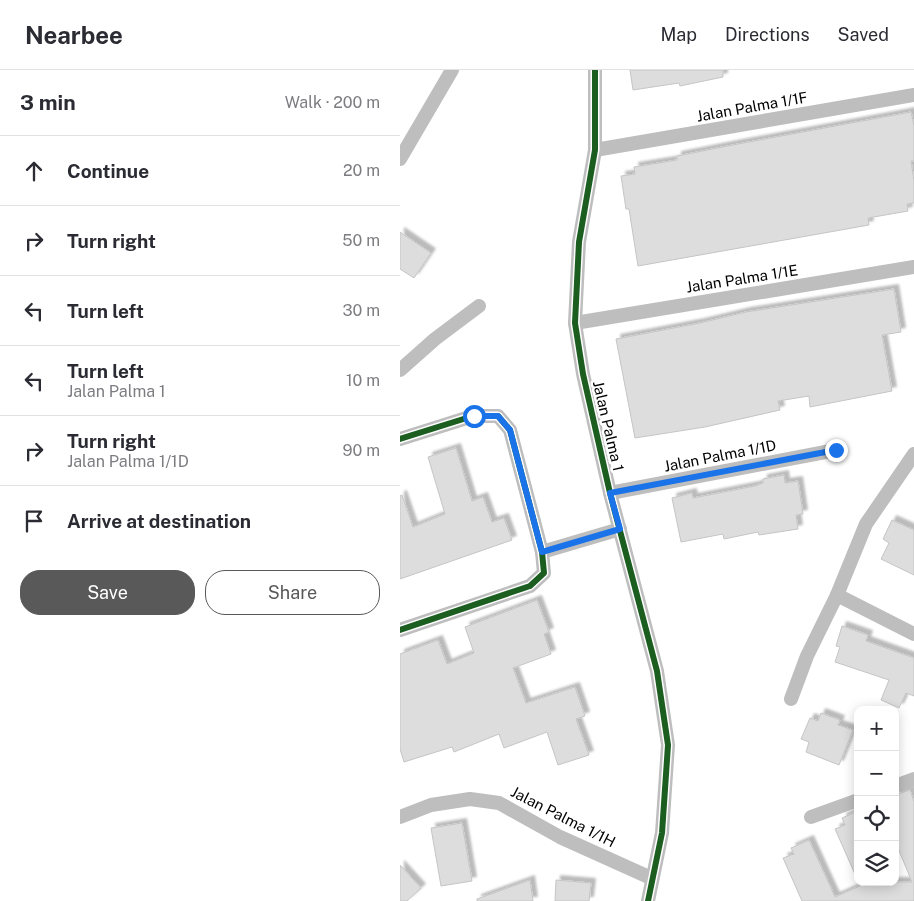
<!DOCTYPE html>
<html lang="en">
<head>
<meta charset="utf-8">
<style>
  body { margin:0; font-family:"Public Sans",sans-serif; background:#f2f2f3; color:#2b2b33 }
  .controls { position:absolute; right:15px; bottom:15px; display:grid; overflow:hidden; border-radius:10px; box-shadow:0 2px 12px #0003 }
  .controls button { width:45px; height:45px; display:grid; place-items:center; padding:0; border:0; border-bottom:1px solid #e1e1e2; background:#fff; color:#2b2b33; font:25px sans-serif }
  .stop { position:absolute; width:15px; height:15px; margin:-11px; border:4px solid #1a73e8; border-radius:50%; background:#fff }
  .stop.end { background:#1a73e8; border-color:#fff; box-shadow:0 1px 5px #0008 }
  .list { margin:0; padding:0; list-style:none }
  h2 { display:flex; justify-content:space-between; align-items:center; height:65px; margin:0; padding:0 20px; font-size:21px }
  h2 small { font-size:16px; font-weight:400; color:#7c7c81 }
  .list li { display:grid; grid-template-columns:32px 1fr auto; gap:15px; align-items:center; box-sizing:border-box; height:70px; padding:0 20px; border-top:1px solid #e1e1e2 }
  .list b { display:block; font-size:19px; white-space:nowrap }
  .list p { margin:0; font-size:16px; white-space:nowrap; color:#7c7c81 }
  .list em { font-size:16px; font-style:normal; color:#7c7c81 }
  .actions { display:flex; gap:10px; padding:15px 20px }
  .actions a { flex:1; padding:11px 0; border:1px solid #595959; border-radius:20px; text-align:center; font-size:18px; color:#595959 }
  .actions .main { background:#595959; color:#fff }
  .icon { flex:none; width:28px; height:28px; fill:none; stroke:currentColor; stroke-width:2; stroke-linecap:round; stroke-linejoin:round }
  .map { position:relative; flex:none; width:514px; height:831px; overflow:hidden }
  header { display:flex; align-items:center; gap:30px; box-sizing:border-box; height:70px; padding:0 25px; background:#fff; border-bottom:1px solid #e1e1e2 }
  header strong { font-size:24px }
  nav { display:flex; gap:28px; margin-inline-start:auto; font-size:18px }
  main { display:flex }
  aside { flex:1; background:#fff }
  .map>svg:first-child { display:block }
</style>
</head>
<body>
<header>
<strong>Nearbee</strong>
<nav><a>Map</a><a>Directions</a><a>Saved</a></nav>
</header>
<main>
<aside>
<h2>3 min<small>Walk · 200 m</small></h2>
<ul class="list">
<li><svg class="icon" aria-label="ahead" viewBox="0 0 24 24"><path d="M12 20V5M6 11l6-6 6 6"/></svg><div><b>Continue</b></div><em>20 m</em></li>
<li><svg class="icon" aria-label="right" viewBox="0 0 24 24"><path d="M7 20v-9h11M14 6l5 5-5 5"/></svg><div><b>Turn right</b></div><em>50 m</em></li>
<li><svg class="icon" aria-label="left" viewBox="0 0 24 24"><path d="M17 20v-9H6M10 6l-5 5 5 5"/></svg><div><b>Turn left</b></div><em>30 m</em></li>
<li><svg class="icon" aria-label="left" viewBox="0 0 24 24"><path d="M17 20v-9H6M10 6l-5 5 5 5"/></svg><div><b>Turn left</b><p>Jalan Palma 1</p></div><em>10 m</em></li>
<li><svg class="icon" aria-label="right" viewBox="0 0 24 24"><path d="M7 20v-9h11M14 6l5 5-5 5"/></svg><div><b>Turn right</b><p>Jalan Palma 1/1D</p></div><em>90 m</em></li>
<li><svg class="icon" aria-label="arrive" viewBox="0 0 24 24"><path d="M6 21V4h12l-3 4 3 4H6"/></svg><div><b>Arrive at destination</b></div></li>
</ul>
<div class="actions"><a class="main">Save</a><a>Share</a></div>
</aside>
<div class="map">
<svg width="514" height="831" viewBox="0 0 514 831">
  <defs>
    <filter id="shadow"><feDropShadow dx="4.5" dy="-4.5" stdDeviation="1" flood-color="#0004"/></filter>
  </defs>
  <rect width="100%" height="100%" fill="#fff"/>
  <g fill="#ddd" stroke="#c5c5c5" filter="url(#shadow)">
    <polygon points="230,0 323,0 323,7 280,16 279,13 233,20"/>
    <polygon points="511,42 514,56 514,91 511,91 514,111 514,133 507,134 508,141 468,148 469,155 238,196 229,139 226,139 221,106 235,104 234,97 277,90 277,86 338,74"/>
    <polygon points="0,162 31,183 14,208 0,199"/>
    <polygon points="494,219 501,262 482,265 492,321 410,337 409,326 378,331 380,340 305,357 235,368 216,269 300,253 346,242"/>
    <polygon points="56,378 72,431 83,427 92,452 104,448 112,470 0,509 0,426 2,425 13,457 45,444 28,387"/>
    <polygon points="384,405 385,413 398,411 403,444 396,445 398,459 359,465 358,462 324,469 323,464 281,472 272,428 292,423 293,428 355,416 363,413 363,409"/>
    <polygon points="492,450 514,460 514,505 481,489 489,473 483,469"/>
    <polygon points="137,530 149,562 144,564 151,584 113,598 126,633 175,617 185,646 176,649 189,685 158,695 147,662 104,678 99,664 54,682 52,677 4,692 0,679 0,584 38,570 47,594 74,583 65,557"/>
    <polygon points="442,556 468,565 466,571 514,588 514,626 506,623 499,638 481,630 489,610 435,592 440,577 436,576"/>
    <polygon points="421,643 440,650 438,655 453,660 439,695 406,682 409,672 401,669 410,648 418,651"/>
    <polygon points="510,720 514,732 514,831 402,831 383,788 394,784 391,778 409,770 435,827 460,816 458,812 512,812 495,771 495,725"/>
    <polygon points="458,741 458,811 435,759 445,755 442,748"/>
    <polygon points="62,753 72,811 41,816 31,758"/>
    <polygon points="0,795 21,818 7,831 0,831"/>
    <polygon points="130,810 133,831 77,831 77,829"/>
    <polygon points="156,810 191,813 189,831 155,831"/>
  </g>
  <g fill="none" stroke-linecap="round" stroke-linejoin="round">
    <g stroke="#bebebe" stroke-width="14">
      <polyline points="195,0 195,80 179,172 175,253 183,304 210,423 257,601 268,675 262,763 248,831"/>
      <polyline points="195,80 514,25"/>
      <polyline points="0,89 52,0"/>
      <polyline points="175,253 514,197"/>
      <polyline points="0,300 35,269 79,236"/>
      <polyline points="0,369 73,346 98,346 110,360 142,482 144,503 130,516 0,560"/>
      <polyline points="210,423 436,380"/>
      <polyline points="142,482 220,459"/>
      <polyline points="437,525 514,564"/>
      <polyline points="391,629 407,586 437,525 466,454 514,384"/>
      <polyline points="495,716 514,709"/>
      <polyline points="0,747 31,735 70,729 99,733 160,767 251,808"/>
      <polyline points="411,747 458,730"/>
    </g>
    <g stroke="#fff" stroke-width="9">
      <g id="cycleway">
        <polyline points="195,0 195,80 179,172 175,253 183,304 210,423 257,601 268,675 262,763 248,831"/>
        <polyline points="0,369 73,346 98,346 110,360 142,482 144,503 130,516 0,560"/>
      </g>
    </g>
    <use href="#cycleway" stroke="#1b5e20" stroke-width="6"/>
  </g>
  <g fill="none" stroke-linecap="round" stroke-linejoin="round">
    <polyline stroke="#1a73e8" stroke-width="6" points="74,346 98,346 110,360 142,482 220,459 210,423 436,380"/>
  </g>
  <g text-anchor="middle" stroke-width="5" stroke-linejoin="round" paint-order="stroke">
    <g font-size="15" fill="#000" stroke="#fff">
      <text transform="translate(352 37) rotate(-10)" y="5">Jalan Palma 1/1F</text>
      <text transform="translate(342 209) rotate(-9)" y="5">Jalan Palma 1/1E</text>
      <text transform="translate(208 356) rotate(77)" y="5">Jalan Palma 1</text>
      <text transform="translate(320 386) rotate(-11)" y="5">Jalan Palma 1/1D</text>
      <text transform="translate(163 747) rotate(27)" y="5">Jalan Palma 1/1H</text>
    </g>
  </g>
</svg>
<div class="controls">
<button>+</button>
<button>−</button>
<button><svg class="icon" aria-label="locate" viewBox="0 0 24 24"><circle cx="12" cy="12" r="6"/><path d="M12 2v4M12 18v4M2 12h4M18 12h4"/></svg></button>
<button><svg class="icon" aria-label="layers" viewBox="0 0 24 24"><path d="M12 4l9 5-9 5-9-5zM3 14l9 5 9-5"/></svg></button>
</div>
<div class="stop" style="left:74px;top:346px"></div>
<div class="stop end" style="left:436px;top:380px"></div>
</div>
</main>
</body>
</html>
